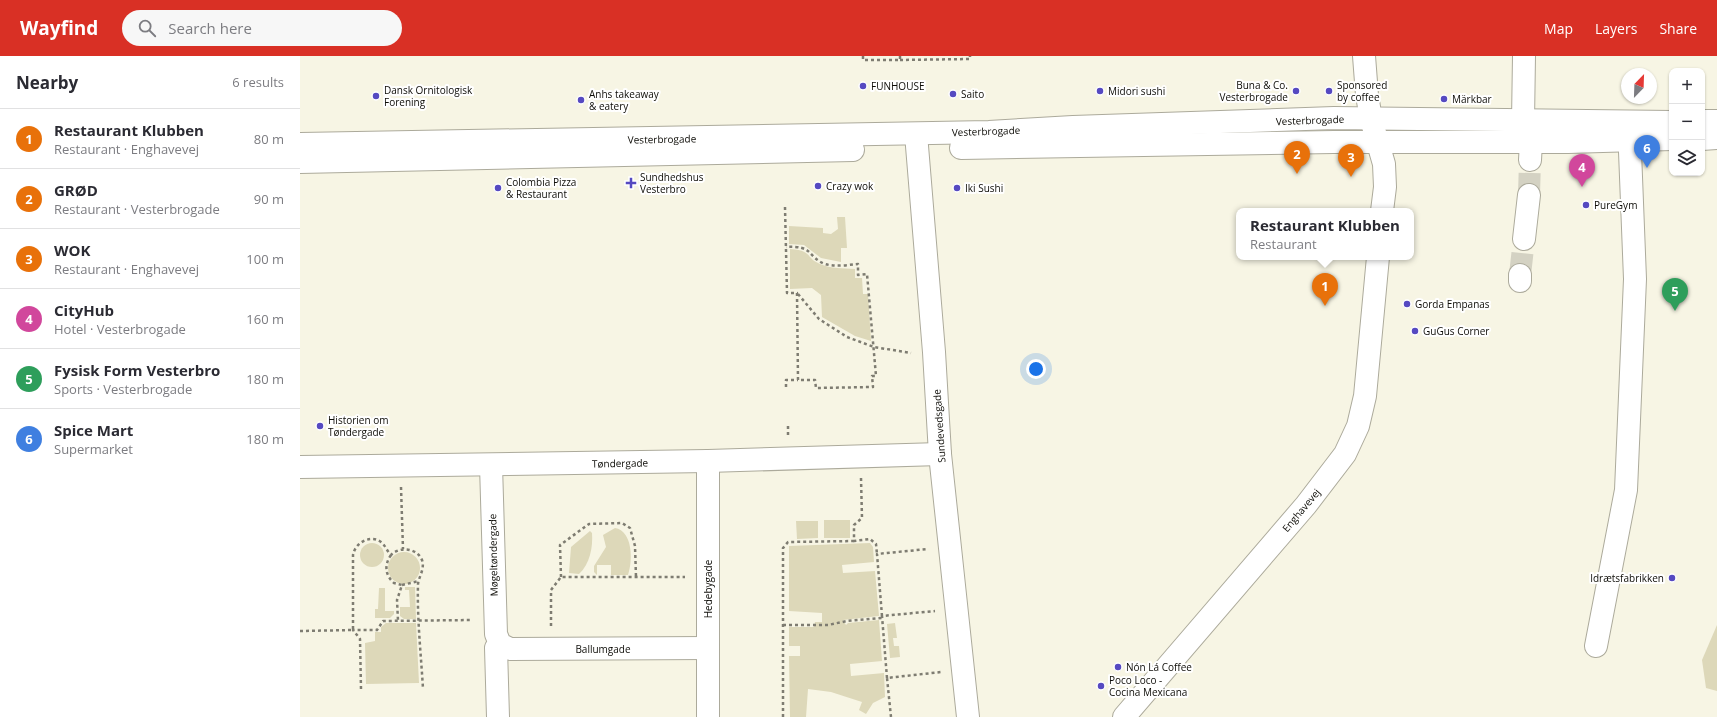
<!DOCTYPE html>
<html lang="en">
<head>
<meta charset="utf-8">
<style>
  body { margin:0; font-family:"Open Sans",sans-serif; background:#f7f7f7; color:#2b2b33 }
  .controls { position:absolute; right:12px; top:12px; display:grid; overflow:hidden; border-radius:8px; box-shadow:0 1px 3px #0004 }
  .controls button { width:36px; height:36px; display:grid; place-items:center; padding:0; border:0; border-bottom:1px solid #e1e1e2; background:#fff; color:#2b2b33; font:20px sans-serif }
  .compass { position:absolute; left:1321px; top:12px; width:36px; height:36px; border-radius:50%; background:#fff; box-shadow:0 1px 3px #0004; rotate:23deg }
  .you { position:absolute; left:736px; top:313px; width:14px; height:14px; margin:-10px; border:3px solid #fff; border-radius:50%; background:#1a73e8; box-shadow:0 0 0 6px #1a73e833 }
  .badge { display:grid; place-items:center; width:26px; height:26px; border-radius:50%; background:#d93025; color:#fff; font-size:13px; font-weight:700 }
  .pin { position:absolute; translate:-50% -33px; filter:drop-shadow(0 1px 2px #0008) }
  .pin::after { content:''; position:absolute; top:21px; width:14px; height:12px; background:inherit; clip-path:polygon(0 0,100% 0,50% 100%) }
  .popup { position:absolute; left:936px; top:152px; width:178px; height:52px; box-sizing:border-box; display:grid; place-content:center; border-radius:8px; background:#fff; filter:drop-shadow(0 1px 3px #0005); font-size:13px; white-space:nowrap; color:#7c7c81 }
  .popup b { font-size:15px; color:#2b2b33 }
  .popup::after { content:''; position:absolute; left:50%; top:100%; margin-left:-8px; border:8px solid transparent; border-top-color:#fff }
  .list { margin:0; padding:0; list-style:none }
  h2 { display:flex; justify-content:space-between; align-items:center; height:52px; margin:0; padding:0 16px; font-size:17px }
  h2 small { font-size:13px; font-weight:400; color:#7c7c81 }
  .list li { display:grid; grid-template-columns:26px 1fr auto; gap:12px; align-items:center; box-sizing:border-box; height:60px; padding:0 16px; border-top:1px solid #e1e1e2 }
  .list b { display:block; font-size:15px; white-space:nowrap }
  .list p { margin:0; font-size:13px; white-space:nowrap; color:#7c7c81 }
  .list em { font-size:13px; font-style:normal; color:#7c7c81 }
  .icon { flex:none; width:22px; height:22px; fill:none; stroke:currentColor; stroke-width:2; stroke-linecap:round; stroke-linejoin:round }
  .map { position:relative; flex:none; width:1417px; height:661px; overflow:hidden }
  header { display:flex; align-items:center; gap:24px; box-sizing:border-box; height:56px; padding:0 20px; background:#d93025; color:#fff }
  header strong { font-size:19px }
  nav { display:flex; gap:22px; margin-inline-start:auto; font-size:14px }
  .search { width:280px; height:36px; background:#f7f7f7; display:flex; align-items:center; gap:10px; box-sizing:border-box; padding:0 14px; border-radius:22px; color:#7c7c81; font-size:15px }
  main { display:flex }
  aside { flex:1; background:#fff }
  .map>svg:first-child { display:block }
</style>
</head>
<body>
<header>
<strong>Wayfind</strong>
<div class="search"><svg class="icon" aria-label="search" viewBox="0 0 24 24"><circle cx="10" cy="10" r="6"/><path d="M15 15l6 6"/></svg>Search here</div>
<nav><a>Map</a><a>Layers</a><a>Share</a></nav>
</header>
<main>
<aside>
<h2>Nearby<small>6 results</small></h2>
<ul class="list">
<li><span class="badge" style="background:#e8710a">1</span><div><b>Restaurant Klubben</b><p>Restaurant · Enghavevej</p></div><em>80 m</em></li>
<li><span class="badge" style="background:#e8710a">2</span><div><b>GRØD</b><p>Restaurant · Vesterbrogade</p></div><em>90 m</em></li>
<li><span class="badge" style="background:#e8710a">3</span><div><b>WOK</b><p>Restaurant · Enghavevej</p></div><em>100 m</em></li>
<li><span class="badge" style="background:#d1479c">4</span><div><b>CityHub</b><p>Hotel · Vesterbrogade</p></div><em>160 m</em></li>
<li><span class="badge" style="background:#2e9e5b">5</span><div><b>Fysisk Form Vesterbro</b><p>Sports · Vesterbrogade</p></div><em>180 m</em></li>
<li><span class="badge" style="background:#3f7fe0">6</span><div><b>Spice Mart</b><p>Supermarket</p></div><em>180 m</em></li>
</ul>
</aside>
<div class="map">
<svg width="1417" height="661" viewBox="0 0 1417 661">
  <rect width="100%" height="100%" fill="#f7f5e4"/>
  <g fill="#ddd8b9">
    <polygon points="537,161 545,161 547,192 541,192 541,206 521,202 504,189 489,188 489,170 523,172 523,177 531,178 538,173"/>
    <path d="M 490,193 C 514,195 504,201 520,208 C 531,213 543,212 555,213 L 555,222 L 562,222 L 563,238 L 568,238 L 571,285 L 555,280 L 522,261 L 521,239 L 512,232 L 490,233 Z"/>
    <rect x="524" y="464" width="26" height="18"/>
    <polygon points="496,465 518,465 518,482 497,483"/>
    <path d="M 315,472 C 333,475 333,505 328,519 L 311,519 L 311,509 L 297,509 L 297,519 L 294,516 L 294,510 L 306,491 L 303,479 Z"/>
    <path d="M 290,475 L 292,477 C 293,491 290,508 279,518 L 269,517 L 271,491 Z"/>
    <circle cx="72" cy="499" r="12"/>
    <polygon points="570,487 573,491 574,506 542,509 543,517 575,515 579,560 543,564 546,569 548,567 579,564 582,605 550,608 551,620 584,617 585,641 573,647 566,658 559,654 562,646 531,636 508,633 506,661 490,661 489,600 500,600 500,590 489,590 489,571 514,571 515,566 522,566 522,557 489,555 489,490"/>
    <circle cx="104" cy="512" r="16"/>
    <polygon points="105,531 115,531 116,563 104,563 100,560 100,551 110,551 109,534 105,534"/>
    <polygon points="79,532 85,532 85,555 94,555 94,558 90,562 75,562 75,553 78,553"/>
    <polygon points="86,567 116,567 119,627 66,628 65,587 75,585 75,576 81,576 81,571"/>
    <polygon points="595,567 597,582 593,582 594,590 599,590 600,601 590,602 587,568"/>
    <polygon points="1417,569 1417,635 1406,632 1402,604"/>
  </g>
  <g fill="none" stroke-linecap="round" stroke-linejoin="round">
    <g stroke="#d4d2c3" stroke-width="22" stroke-dasharray="22 11" stroke-linecap="butt">
      <polyline points="1229,139 1230,104"/>
      <polyline points="1220,219 1224,183"/>
    </g>
    <g stroke="#acaa9b" stroke-width="24">
      <g id="minor">
        <polyline points="1064,0 1067,39 1071,63 1084,108 1085,131 1082,155"/>
        <polyline points="1223,65 1224,0"/>
        <polyline points="1402,65 1417,65"/>
        <polyline points="616,78 634,296 640,398 668,661"/>
        <polyline points="1402,83 1417,82"/>
        <polyline points="0,88 689,76 773,71 1034,62 1372,66"/>
        <polyline points="661,92 1034,86 1268,86 1372,83"/>
        <polyline points="1230,104 1231,86"/>
        <polyline points="0,106 553,94"/>
        <polyline points="1224,183 1229,139"/>
        <polyline points="1220,225 1220,219"/>
        <polyline points="408,405 408,661"/>
        <polyline points="191,409 196,578 200,588 210,593 408,592"/>
        <polyline points="0,411 408,405 640,398"/>
        <polyline points="1296,590 1326,434 1335,223 1329,70"/>
        <polyline points="198,661 196,592 200,588"/>
        <polyline points="824,661 1006,449 1045,398 1058,370 1065,340 1078,201"/>
      </g>
    </g>
    <g stroke="#7e7c71" stroke-width="2.5" stroke-dasharray="3 3" stroke-linecap="butt">
      <polyline points="563,0 563,4 600,4 600,0"/>
      <polyline points="600,4 670,3 670,0"/>
      <path d="M 485,151 L 487,237 L 497,237 L 498,324 L 515,324 L 516,332 L 573,331 L 572,320 L 576,320 L 567,218 L 558,219 L 558,208 C 548,209 535,211 525,208 C 507,201 514,189 486,191"/>
      <polyline points="498,238 519,263 547,281 574,291 611,297"/>
      <polyline points="486,331 486,324 498,324"/>
      <polyline points="488,370 488,379"/>
      <polyline points="561,422 562,462 554,469 554,485 570,483 576,488 577,498"/>
      <polyline points="101,431 103,493"/>
      <path d="M 91,499 C 84,509 85,519 94,527 L 102,529 L 97,544 L 98,565"/>
      <polyline points="261,521 260,489 289,468 322,467 330,472 335,490 336,521"/>
      <polyline points="102,529 119,525"/>
      <polyline points="582,560 577,498 628,493"/>
      <polyline points="483,569 528,569 547,565 582,562"/>
      <polyline points="251,570 251,534 261,521 385,521"/>
      <path d="M 0,575 L 53,574 L 53,499 C 55,487 70,478 81,486 C 85,489 87,495 91,499 C 100,490 117,492 122,504 C 125,513 119,520 118,528 C 117,563 121,598 123,633"/>
      <polyline points="587,622 582,560 635,555"/>
      <polyline points="61,633 60,583 53,574 77,574 83,565 172,564"/>
      <polyline points="483,661 483,492 488,486 554,485"/>
      <polyline points="591,661 587,622 641,616"/>
    </g>
    <use href="#minor" stroke="#fff" stroke-width="22"/>
  </g>
  <g fill="#5549c1" stroke="#fff" stroke-width="1.5">
    <circle cx="563" cy="30" r="4"/>
    <circle cx="800" cy="35" r="4"/>
    <circle cx="996" cy="35" r="4"/>
    <circle cx="1029" cy="35" r="4"/>
    <circle cx="653" cy="38" r="4"/>
    <circle cx="76" cy="40" r="4"/>
    <circle cx="1144" cy="43" r="4"/>
    <circle cx="281" cy="44" r="4"/>
    <path d="M329 121h4v4h4v4h-4v4h-4v-4h-4v-4h4z"/>
    <circle cx="518" cy="130" r="4"/>
    <circle cx="198" cy="132" r="4"/>
    <circle cx="657" cy="132" r="4"/>
    <circle cx="1286" cy="149" r="4"/>
    <circle cx="1107" cy="248" r="4"/>
    <circle cx="1115" cy="275" r="4"/>
    <circle cx="20" cy="370" r="4"/>
    <circle cx="1372" cy="522" r="4"/>
    <circle cx="818" cy="611" r="4"/>
    <circle cx="801" cy="630" r="4"/>
  </g>
  <g text-anchor="middle" stroke-width="4" stroke-linejoin="round" paint-order="stroke">
    <g font-size="10" fill="#0d0c07" stroke="#fff" text-anchor="start">
      <text x="988" y="33" text-anchor="end">Buna &amp; Co.<tspan x="988" dy="12">Vesterbrogade</tspan></text>
      <text x="1037" y="33">Sponsored<tspan x="1037" dy="12">by coffee</tspan></text>
      <text x="571" y="34">FUNHOUSE</text>
      <text x="84" y="38">Dansk Ornitologisk<tspan x="84" dy="12">Forening</tspan></text>
      <text x="808" y="39">Midori sushi</text>
      <text x="289" y="42">Anhs takeaway<tspan x="289" dy="12">&amp; eatery</tspan></text>
      <text x="661" y="42">Saito</text>
      <text x="1152" y="47">Märkbar</text>
      <text x="340" y="125">Sundhedshus<tspan x="340" dy="12">Vesterbro</tspan></text>
      <text x="206" y="130">Colombia Pizza<tspan x="206" dy="12">&amp; Restaurant</tspan></text>
      <text x="526" y="134">Crazy wok</text>
      <text x="665" y="136">Iki Sushi</text>
      <text x="1294" y="153">PureGym</text>
      <text x="1115" y="252">Gorda Empanas</text>
      <text x="1123" y="279">GuGus Corner</text>
      <text x="28" y="368">Historien om<tspan x="28" dy="12">Tøndergade</tspan></text>
      <text x="1364" y="526" text-anchor="end">Idrætsfabrikken</text>
      <text x="826" y="615">Nón Lá Coffee</text>
      <text x="809" y="628">Poco Loco -<tspan x="809" dy="12">Cocina Mexicana</tspan></text>
    </g>
    <g font-size="10" fill="#0d0c07" stroke="#fff">
      <text transform="translate(1010 64) rotate(-2)" y="4">Vesterbrogade</text>
      <text transform="translate(686 75) rotate(-2)" y="4">Vesterbrogade</text>
      <text transform="translate(362 83) rotate(-1)" y="4">Vesterbrogade</text>
      <text transform="translate(639 370) rotate(-94)" y="4">Sundevedsgade</text>
      <text transform="translate(320 407) rotate(-1)" y="4">Tøndergade</text>
      <text transform="translate(1001 454) rotate(-50)" y="4">Enghavevej</text>
      <text transform="translate(193 499) rotate(-91)" y="4">Møgeltøndergade</text>
      <text transform="translate(408 533) rotate(-90)" y="4">Hedebygade</text>
      <text x="303" y="597">Ballumgade</text>
    </g>
  </g>
</svg>
<div class="controls">
<button>+</button>
<button>−</button>
<button><svg class="icon" aria-label="layers" viewBox="0 0 24 24"><path d="M12 4l9 5-9 5-9-5zM3 14l9 5 9-5"/></svg></button>
</div>
<svg class="compass" viewBox="-18 -18 36 36"><path d="M0-13l5 13h-10z" fill="#e53935"/><path d="M0 13l5-13h-10z" fill="#7c7c81"/></svg>
<div class="you"></div>
<div class="pin badge" style="left:1025px;top:250px;background:#e8710a">1</div>
<div class="popup"><b>Restaurant Klubben</b>Restaurant</div>
<div class="pin badge" style="left:997px;top:118px;background:#e8710a">2</div>
<div class="pin badge" style="left:1051px;top:121px;background:#e8710a">3</div>
<div class="pin badge" style="left:1282px;top:131px;background:#d1479c">4</div>
<div class="pin badge" style="left:1375px;top:255px;background:#2e9e5b">5</div>
<div class="pin badge" style="left:1347px;top:112px;background:#3f7fe0">6</div>
</div>
</main>
</body>
</html>
